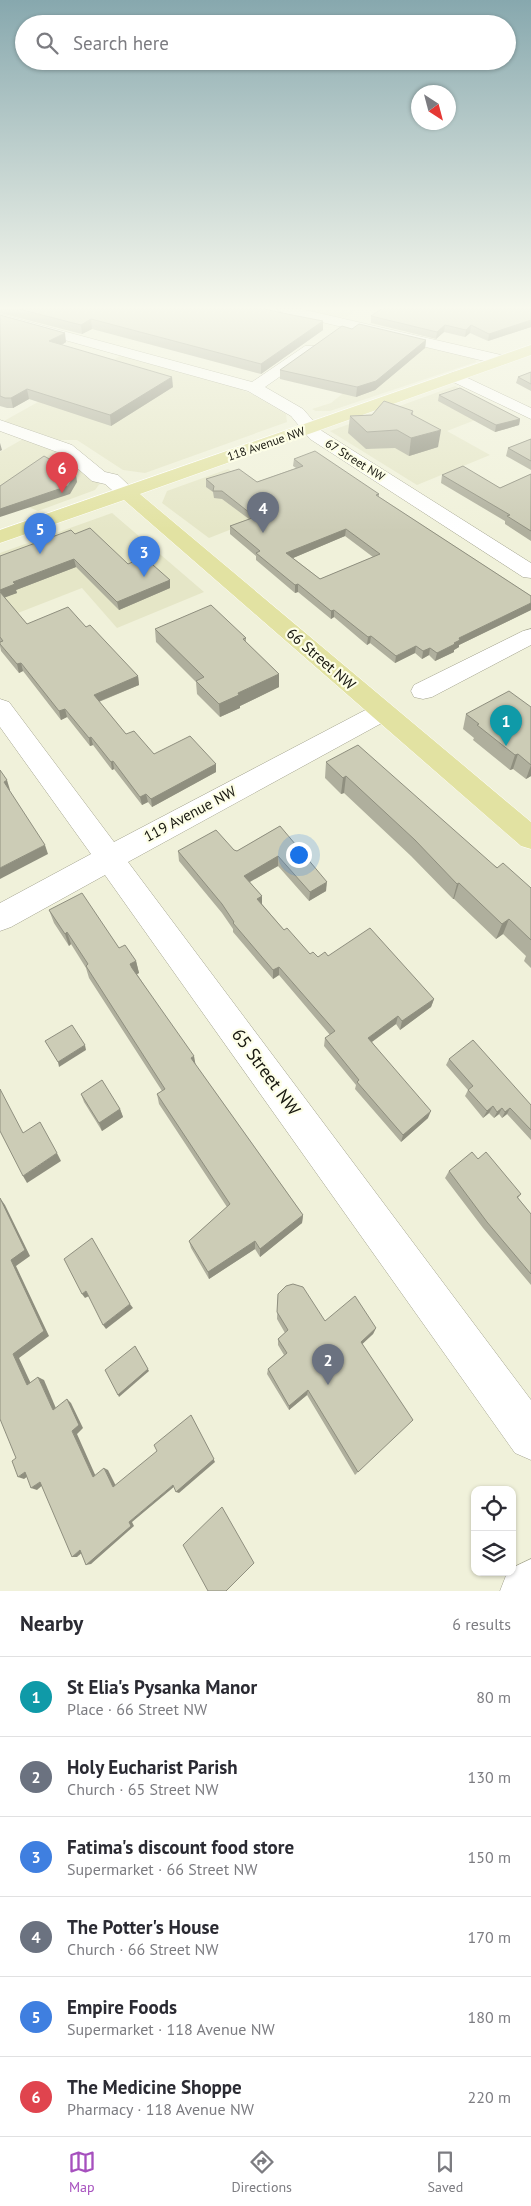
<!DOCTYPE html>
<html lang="en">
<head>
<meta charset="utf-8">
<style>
  body { margin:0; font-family:"PT Sans",sans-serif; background:#f7f7f7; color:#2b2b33 }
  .controls { position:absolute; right:15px; bottom:15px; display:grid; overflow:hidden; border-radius:10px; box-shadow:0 1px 4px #0004 }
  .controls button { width:45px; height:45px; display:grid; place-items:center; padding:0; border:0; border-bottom:1px solid #e1e1e2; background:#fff; color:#2b2b33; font:25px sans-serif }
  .compass { position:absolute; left:411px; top:85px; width:45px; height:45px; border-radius:50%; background:#fff; box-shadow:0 1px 4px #0004; rotate:144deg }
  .you { position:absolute; left:298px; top:854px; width:18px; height:18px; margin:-12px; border:4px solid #fff; border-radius:50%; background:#1a73e8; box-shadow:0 0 0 8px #1a73e833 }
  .badge { display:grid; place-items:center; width:32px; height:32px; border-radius:50%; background:#a650be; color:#fff; font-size:16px; font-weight:700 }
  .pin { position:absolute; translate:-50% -41px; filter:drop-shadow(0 1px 2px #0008) }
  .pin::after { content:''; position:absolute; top:26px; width:18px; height:15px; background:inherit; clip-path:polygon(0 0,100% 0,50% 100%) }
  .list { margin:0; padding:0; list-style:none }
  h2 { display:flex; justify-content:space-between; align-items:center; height:65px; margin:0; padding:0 20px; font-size:21px }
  h2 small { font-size:16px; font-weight:400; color:#7c7c81 }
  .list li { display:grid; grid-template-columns:32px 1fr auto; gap:15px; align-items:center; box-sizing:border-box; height:80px; padding:0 20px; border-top:1px solid #e1e1e2 }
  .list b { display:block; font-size:19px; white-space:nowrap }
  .list p { margin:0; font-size:16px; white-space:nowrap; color:#7c7c81 }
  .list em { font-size:16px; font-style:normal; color:#7c7c81 }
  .icon { flex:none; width:28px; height:28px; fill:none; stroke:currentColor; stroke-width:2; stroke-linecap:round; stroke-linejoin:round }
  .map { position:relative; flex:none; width:531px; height:1591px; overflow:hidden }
  .search { position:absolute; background:#fff; box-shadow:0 1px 4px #0004; left:15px; right:15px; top:15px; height:55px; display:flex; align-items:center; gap:12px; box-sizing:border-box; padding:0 18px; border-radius:28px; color:#7c7c81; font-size:19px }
  .sheet { height:545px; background:#fff }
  nav { display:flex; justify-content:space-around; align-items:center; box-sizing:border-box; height:70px; border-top:1px solid #e1e1e2; background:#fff; font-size:14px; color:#7c7c81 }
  nav a { display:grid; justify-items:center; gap:2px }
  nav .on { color:#a650be }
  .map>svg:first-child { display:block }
</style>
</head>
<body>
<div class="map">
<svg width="531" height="1591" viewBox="0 0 531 1591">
  <rect width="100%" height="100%" fill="#f0f1da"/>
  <g fill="#e5e6c7">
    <polygon points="296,309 358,309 347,317 336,318"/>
    <polygon points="408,341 475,358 476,362 330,411 316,411 312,409 331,403"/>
    <polygon points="122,355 234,387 252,394 286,414 287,422 145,473 123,470 77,440 59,440 4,421"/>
    <polygon points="455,386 501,410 447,431 490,455 417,485 330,431"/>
    <polygon points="23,439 65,454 101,482 95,490 38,511 0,495 0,452"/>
    <polygon points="228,469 283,509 209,538 162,503 167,491"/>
    <polygon points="112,513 204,592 117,628 82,588 0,620 0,553"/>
  </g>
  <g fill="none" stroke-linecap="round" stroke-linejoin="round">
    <g stroke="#a2a28d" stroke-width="1">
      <g id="minor">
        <polygon points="277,309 301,309 501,355 506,357 509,360 506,363 501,365 284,313"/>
        <polygon points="0,314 252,382 305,346 315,346 318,349 315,352 265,387 303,409 322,431 531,563 531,578 523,577 310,439 291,416 248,391 0,322"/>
        <polygon points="455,372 531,408 531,419 449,380 447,377 449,374"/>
        <polygon points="0,420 72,445 105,472 118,475 137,493 134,497 127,499 120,497 105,484 92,481 60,453 0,431"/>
        <polygon points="531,629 531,645 432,697 423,699 414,697 411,691 414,685 523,631"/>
        <polygon points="0,699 9,702 114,842 373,706 382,703 391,706 395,712 391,718 128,862 531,1400 531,1460 515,1453 105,875 11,927 0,931 0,903 91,854 0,727"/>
        <polygon points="531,1559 531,1591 500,1591 507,1573 512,1572 514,1567"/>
      </g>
    </g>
    <g stroke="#fff" stroke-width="1">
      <polygon id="major" points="531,345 531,355 140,494 531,822 531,849 521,846 124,500 0,543 0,530"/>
    </g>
    <use href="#minor" fill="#fff" fill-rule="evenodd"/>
    <use href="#major" fill="#e2e2a2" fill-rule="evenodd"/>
  </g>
  <g fill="#afaf9d" fill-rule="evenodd">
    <polygon points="0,309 265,309 287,314 323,321 323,330 261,374 92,329 82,334 0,313"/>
    <polygon points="531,309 531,327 488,341 470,333 465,337 444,332 436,339 371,323 371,316"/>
    <polygon points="0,315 66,342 62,345 173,387 111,426 29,399 13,408 7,408 0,406"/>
    <polygon points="426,340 425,348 375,390 356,397 280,379 280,370"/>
    <polygon points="531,372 531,391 516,383 518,377"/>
    <polygon points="439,395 520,419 519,425 495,432 438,401"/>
    <polygon points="413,411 413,415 438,447 409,456 395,448 366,449 348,433 350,416 372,415"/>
    <polygon points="531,439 531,470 506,456 508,448"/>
    <path d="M 294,459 L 379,494 L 379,497 L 531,596 L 531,610 L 459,645 L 459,647 L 454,650 L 454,652 L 435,661 L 429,655 L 422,659 L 415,653 L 395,663 L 370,643 L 367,645 L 334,617 L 331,619 L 298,592 L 295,593 L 256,560 L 256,556 L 230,534 L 230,526 L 249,519 L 222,499 L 214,498 L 213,492 L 206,487 L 206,479 L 257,482 L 296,468 L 293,466 ZM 345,536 L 373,557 L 320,579 L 293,558 Z"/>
    <polygon points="531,474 531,541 505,524 505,521 441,483 442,475 500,488"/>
    <polygon points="75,534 128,564 170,580 170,588 119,610 76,567 16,590 17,593 4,597 27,624 86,627 138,676 139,685 99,702 126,734 154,754 216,764 216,772 152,807 148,802 142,805 114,769 112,770 93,745 90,746 67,717 61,720 23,671 19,673 1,651 0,646 0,556"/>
    <polygon points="155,629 246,638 246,642 279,674 279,687 240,706 240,708 220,717 197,694 196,682 156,642"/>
    <polygon points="531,707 531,776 526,779 513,769 510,770 473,740 474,738 463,729 466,714"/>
    <polygon points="326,762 531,888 531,968 524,961 526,956 503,934 496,939 454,899 453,899 411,856 344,793 341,794 325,778"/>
    <polygon points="280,826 326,891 309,901 278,866 250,882 262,896 262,904 284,930 310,954 318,957 328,956 434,999 431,1007 400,1030 396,1024 372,1042 428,1118 401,1142 355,1089 356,1085 324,1046 325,1038 330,1035 279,975 273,979 233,932 233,929 222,913 179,861 178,851 234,850 237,851"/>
    <polygon points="49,910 119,948 136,961 139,973 137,974 195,1064 303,1215 302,1223 260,1257 255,1249 209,1279 191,1248 189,1241 227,1207 159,1104 157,1094 162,1091 89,978 86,968 71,944 69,946 54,923"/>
    <polygon points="449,1059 531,1105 531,1140 507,1114 502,1118 499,1114 494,1118 489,1113 483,1118 465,1096 468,1090 446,1065"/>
    <polygon points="81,1094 120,1109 123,1117 102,1131 84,1102"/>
    <polygon points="478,1159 521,1194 518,1198 531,1214 531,1285 483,1228 445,1178 449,1171"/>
    <polygon points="278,1294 325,1321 376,1328 373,1334 362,1344 358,1472 355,1475 307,1395 289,1410 267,1374 268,1369 284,1355 278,1345 278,1339 285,1333 277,1319"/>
  </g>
  <g fill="#8f8f7f">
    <polygon points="91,319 92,329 82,334 81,325"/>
    <polygon points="531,320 531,327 488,341 489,334"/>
    <polygon points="323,321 323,330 261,374 261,364"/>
    <polygon points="445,325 444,332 436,339 437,332"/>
    <polygon points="471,325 470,333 465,337 466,330"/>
    <polygon points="65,333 66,342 51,351 49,341"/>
    <polygon points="426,340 425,348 375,390 356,397 357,387"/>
    <polygon points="172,377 173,387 111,426 110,415"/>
    <polygon points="27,389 29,399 13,408 11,398"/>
    <polygon points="520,419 519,425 495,432 496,425"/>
    <polygon points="441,430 438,447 409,456 411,438"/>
    <polygon points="0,443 2,450 0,451"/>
    <polygon points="76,474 77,482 70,494 0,517 0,509"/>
    <polygon points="346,529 345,536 286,561 286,553"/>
    <polygon points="74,559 76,567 16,590 17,593 1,599 0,590 13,582"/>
    <polygon points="170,580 170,588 119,610 117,602"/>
    <polygon points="298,584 298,592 295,593 295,585"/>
    <polygon points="531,603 531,610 459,645 459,647 454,650 454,652 435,661 437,653 459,638"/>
    <polygon points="334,610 334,617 331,619 331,611"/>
    <polygon points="371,636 370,643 367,645 368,637"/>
    <polygon points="416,646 415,653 395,663 396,656"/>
    <polygon points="430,648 429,655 422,659 423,651"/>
    <polygon points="21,663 23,671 19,673 17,664"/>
    <polygon points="279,674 279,687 240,706 240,708 220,717 219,704 238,693"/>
    <polygon points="138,676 139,685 95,703 94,695"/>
    <polygon points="65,709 67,717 61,720 59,711"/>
    <polygon points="91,737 93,745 90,746 89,738"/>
    <polygon points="518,754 513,769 510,770 515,755"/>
    <polygon points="113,761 114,769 112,770 111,762"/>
    <polygon points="216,764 216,772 152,807 151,799"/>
    <polygon points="531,765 531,776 526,779"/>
    <polygon points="346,776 344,793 341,794 343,778"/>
    <polygon points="7,780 10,790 7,791 4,782"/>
    <polygon points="146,794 148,802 142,805 140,797"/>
    <polygon points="45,845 48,854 0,879 0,868"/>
    <polygon points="278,856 278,866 244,885 244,876"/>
    <polygon points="327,882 326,891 309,901 310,892"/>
    <polygon points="459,883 454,899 453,899 457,884"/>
    <polygon points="262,896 262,905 257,899"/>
    <polygon points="509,919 503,934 496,939 502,924"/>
    <polygon points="67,932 71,944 69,946 65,934"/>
    <polygon points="136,961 139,973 133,976 130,964"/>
    <polygon points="279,967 279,975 273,979 273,970"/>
    <polygon points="434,999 431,1007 400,1030 402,1021"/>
    <polygon points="398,1016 396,1024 366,1046 368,1038"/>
    <polygon points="85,1045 86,1050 59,1067 58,1062"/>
    <polygon points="194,1056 196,1067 191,1058"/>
    <polygon points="493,1106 489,1113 483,1118 487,1111"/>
    <polygon points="502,1108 499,1114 494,1118 497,1112"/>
    <polygon points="510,1108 507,1114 502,1118 505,1112"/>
    <polygon points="120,1109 123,1117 102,1131 99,1123"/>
    <polygon points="431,1111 428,1118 401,1142 403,1135"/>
    <polygon points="57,1153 61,1161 27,1183 23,1176"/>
    <polygon points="0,1198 5,1205 30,1256 16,1266 49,1336 19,1358 33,1388 27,1385 13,1354 11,1260"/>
    <polygon points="303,1215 302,1223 260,1257 260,1249"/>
    <polygon points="255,1241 255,1249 209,1279 208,1272"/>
    <polygon points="86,1291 89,1296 85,1298 82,1294"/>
    <polygon points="130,1304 133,1308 106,1329 103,1325"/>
    <polygon points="376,1328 373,1334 358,1348 361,1342"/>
    <polygon points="135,1346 149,1371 119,1397 118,1395"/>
    <polygon points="38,1377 44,1380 58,1413 53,1410"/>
    <polygon points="308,1390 307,1395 289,1410 289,1406"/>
    <polygon points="67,1399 71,1403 83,1428 77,1434 97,1479 93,1477 72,1431"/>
    <polygon points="191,1415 215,1462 179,1493 176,1492"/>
    <polygon points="104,1468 108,1470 117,1488 113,1487"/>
    <polygon points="25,1472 31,1474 24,1479 18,1477"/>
    <polygon points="40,1482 45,1483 37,1490 31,1488"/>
    <polygon points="173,1485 175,1486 132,1522 134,1526 91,1564 86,1565 129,1522"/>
    <polygon points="80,1550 85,1550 77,1557 72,1557"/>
  </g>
  <g fill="#ccccb6" stroke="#8f8f7f" fill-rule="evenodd">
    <polygon points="19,309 265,309 287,314 323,321 261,364 91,319 81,325"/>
    <polygon points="381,309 531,309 531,320 489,334 471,325 466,330 445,325 437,332 371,316"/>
    <polygon points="0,315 65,333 49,341 172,377 110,415 27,389 11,398 5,398 0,396"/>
    <polygon points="359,324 426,340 376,381 357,387 280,370 342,326 352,329"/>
    <polygon points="531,372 531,384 518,377"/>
    <polygon points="460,388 520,419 496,425 439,395"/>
    <polygon points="384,401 413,411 411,414 441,430 411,438 397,430 367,432 350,416 372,415"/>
    <polygon points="531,439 531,461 508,448"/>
    <path d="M 315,451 L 379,494 L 376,495 L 531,596 L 531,603 L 459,638 L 460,640 L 454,643 L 455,644 L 437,653 L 430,648 L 423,651 L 416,646 L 396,656 L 371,636 L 368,637 L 334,610 L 331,611 L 298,584 L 295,585 L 256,553 L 260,551 L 230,526 L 255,517 L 222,491 L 213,491 L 214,486 L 206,479 L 239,469 L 257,482 L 303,466 L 294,459 ZM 346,529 L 380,554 L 320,579 L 286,553 Z"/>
    <polygon points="44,456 76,474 68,486 0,509 0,486"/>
    <polygon points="463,466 500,488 531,474 531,531 507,516 510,515 442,475"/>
    <polygon points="90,528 128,564 144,557 170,580 117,602 74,559 13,582 15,584 0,590 0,556 71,530 75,534"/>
    <polygon points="0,592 27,624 68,607 86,627 90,625 138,676 94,695 126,734 134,731 154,754 190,736 216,764 151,799 146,794 140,797 113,761 111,762 91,737 89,738 65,709 59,711 21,663 17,664 0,644 0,642 3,641 0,637"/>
    <polygon points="211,605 246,638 243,639 279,674 238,693 239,695 219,704 196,681 204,677 155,629"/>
    <polygon points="509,691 531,707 531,765 518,754 515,755 477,725 479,724 466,714"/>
    <polygon points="358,745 497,868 503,863 531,888 531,940 509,919 502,924 459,883 457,884 415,840 346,776 343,778 326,762"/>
    <polygon points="0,770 7,780 4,782 45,845 0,868"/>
    <polygon points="280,826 327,882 310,892 278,856 244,876 262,896 257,899 284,930 287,928 310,954 313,952 318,957 325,952 328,956 370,928 434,999 402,1021 398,1016 368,1038 431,1111 403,1135 357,1082 359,1080 325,1038 335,1031 279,967 273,970 233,923 234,922 222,904 178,851 216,830 234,850 237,851"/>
    <polygon points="82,893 119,948 125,945 136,961 130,964 132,968 194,1056 191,1058 303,1215 260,1249 255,1241 208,1272 189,1241 230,1204 157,1094 165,1089 86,966 88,964 67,932 65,934 49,910"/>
    <polygon points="72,1025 85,1045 58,1062 45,1041"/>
    <polygon points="473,1040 531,1105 531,1130 510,1108 505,1112 502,1108 497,1112 493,1106 487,1111 468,1090 473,1086 449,1059"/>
    <polygon points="102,1080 120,1109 99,1123 81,1094"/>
    <polygon points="0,1089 23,1133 40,1122 57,1153 23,1176 0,1131"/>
    <polygon points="472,1152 478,1159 486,1152 521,1194 517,1197 531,1214 531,1274 487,1222 449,1171"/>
    <polygon points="0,1198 25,1250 11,1260 44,1331 13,1354 27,1385 38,1377 53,1410 67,1399 79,1425 72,1431 93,1477 104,1468 113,1487 157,1451 154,1445 191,1415 214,1459 176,1492 173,1485 129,1522 131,1526 86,1565 80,1550 72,1557 40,1482 31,1488 25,1472 18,1477 12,1461 16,1458 0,1419"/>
    <polygon points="92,1238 130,1304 103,1325 86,1291 82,1294 64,1259"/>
    <polygon points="293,1284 303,1287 325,1321 355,1296 376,1328 361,1342 413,1420 358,1472 308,1390 289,1406 268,1369 287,1353 278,1339 288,1330 277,1312 278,1294 286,1286"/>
    <polygon points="135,1346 148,1369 118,1395 105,1370"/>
    <polygon points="222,1507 254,1563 226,1591 208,1591 183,1545"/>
  </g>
  <linearGradient id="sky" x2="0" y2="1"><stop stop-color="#87a8ae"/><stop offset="0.58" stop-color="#f8f9ee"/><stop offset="1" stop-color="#f8f9ee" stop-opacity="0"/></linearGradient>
  <rect width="531" height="531" fill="url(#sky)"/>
  <g text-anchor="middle" stroke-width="4.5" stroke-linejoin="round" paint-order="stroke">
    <g font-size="12" fill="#181810" stroke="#fdfee7">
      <text transform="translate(266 444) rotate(-19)" y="4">118 Avenue NW</text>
      <text transform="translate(355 460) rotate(32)" y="4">67 Street NW</text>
    </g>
    <g font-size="15" fill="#181810" stroke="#fdfee7">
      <text transform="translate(321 659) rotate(41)" y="5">66 Street NW</text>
      <text transform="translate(190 814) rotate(-28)" y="5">119 Avenue NW</text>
    </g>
    <g font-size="18" fill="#181810" stroke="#fdfee7">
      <text transform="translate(266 1072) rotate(54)" y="6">65 Street NW</text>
    </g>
  </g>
</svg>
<div class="controls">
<button><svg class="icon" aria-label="locate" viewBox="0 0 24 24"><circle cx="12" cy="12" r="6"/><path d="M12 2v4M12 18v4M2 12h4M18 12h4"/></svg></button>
<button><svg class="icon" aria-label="layers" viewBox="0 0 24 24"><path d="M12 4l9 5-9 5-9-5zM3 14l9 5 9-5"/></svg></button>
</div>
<svg class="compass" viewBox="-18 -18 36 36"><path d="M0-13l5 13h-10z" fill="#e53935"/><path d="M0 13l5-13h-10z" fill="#7c7c81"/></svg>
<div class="you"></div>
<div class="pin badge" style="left:506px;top:746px;background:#0f9aa8">1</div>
<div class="pin badge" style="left:328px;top:1385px;background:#6b7280">2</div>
<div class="pin badge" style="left:144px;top:577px;background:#3f7fe0">3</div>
<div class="pin badge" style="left:263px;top:533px;background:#6b7280">4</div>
<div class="pin badge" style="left:40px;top:554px;background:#3f7fe0">5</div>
<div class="pin badge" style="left:62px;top:493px;background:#e0444e">6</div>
<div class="search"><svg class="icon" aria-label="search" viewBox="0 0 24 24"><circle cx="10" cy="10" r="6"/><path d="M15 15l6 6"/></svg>Search here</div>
</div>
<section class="sheet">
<h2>Nearby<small>6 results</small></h2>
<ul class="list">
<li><span class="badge" style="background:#0f9aa8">1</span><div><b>St Elia's Pysanka Manor</b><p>Place · 66 Street NW</p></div><em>80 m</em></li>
<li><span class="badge" style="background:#6b7280">2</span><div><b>Holy Eucharist Parish</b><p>Church · 65 Street NW</p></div><em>130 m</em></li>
<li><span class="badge" style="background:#3f7fe0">3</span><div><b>Fatima's discount food store</b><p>Supermarket · 66 Street NW</p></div><em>150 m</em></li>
<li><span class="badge" style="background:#6b7280">4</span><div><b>The Potter's House</b><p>Church · 66 Street NW</p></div><em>170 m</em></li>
<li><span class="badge" style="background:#3f7fe0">5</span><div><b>Empire Foods</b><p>Supermarket · 118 Avenue NW</p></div><em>180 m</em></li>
<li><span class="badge" style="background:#e0444e">6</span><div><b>The Medicine Shoppe</b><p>Pharmacy · 118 Avenue NW</p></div><em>220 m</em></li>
</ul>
</section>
<nav>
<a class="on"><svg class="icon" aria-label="map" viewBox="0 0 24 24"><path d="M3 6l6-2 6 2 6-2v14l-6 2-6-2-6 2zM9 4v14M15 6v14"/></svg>Map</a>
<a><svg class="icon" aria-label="directions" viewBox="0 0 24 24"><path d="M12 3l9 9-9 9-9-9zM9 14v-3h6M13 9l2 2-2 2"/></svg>Directions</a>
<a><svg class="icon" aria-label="saved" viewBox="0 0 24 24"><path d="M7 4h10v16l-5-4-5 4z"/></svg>Saved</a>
</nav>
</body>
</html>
